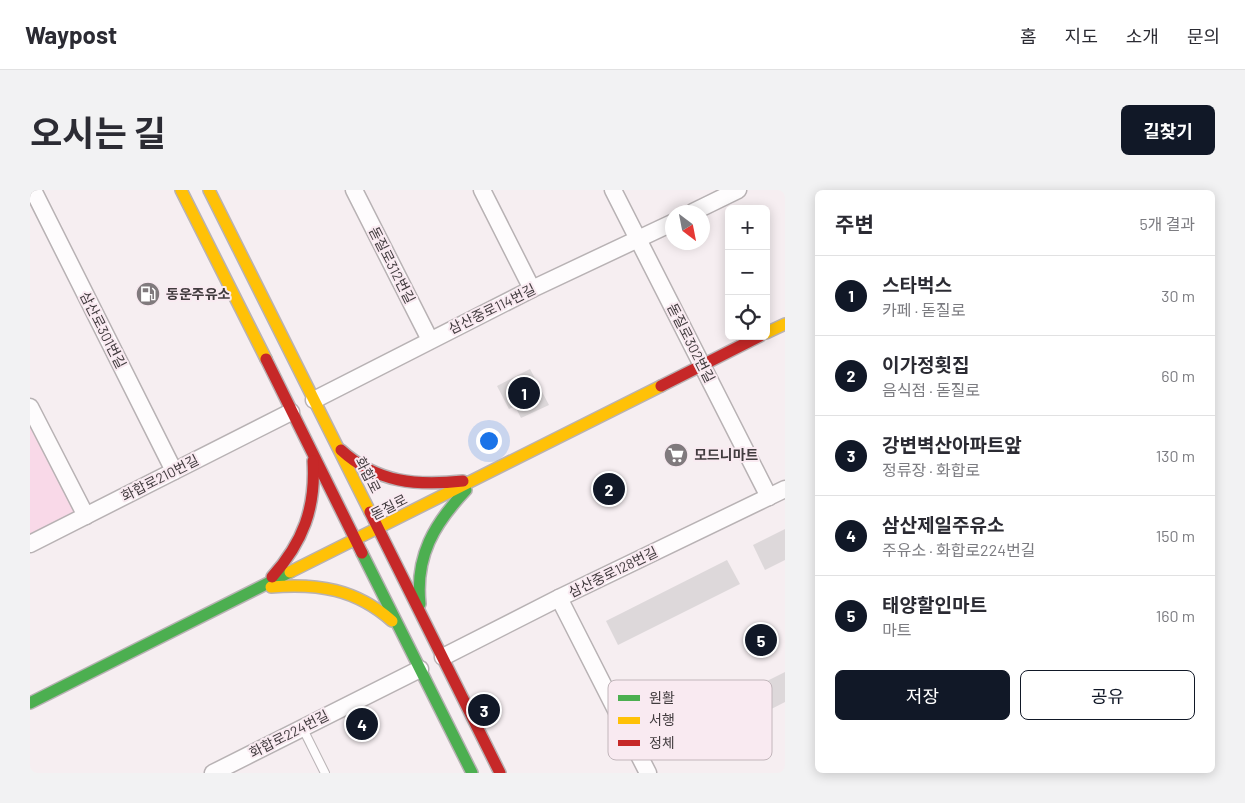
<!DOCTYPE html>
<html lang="ko">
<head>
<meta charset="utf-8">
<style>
  body { margin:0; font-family:Barlow,"Noto Sans KR",sans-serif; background:#f2f2f3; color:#2b2b33 }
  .controls { position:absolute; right:15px; top:15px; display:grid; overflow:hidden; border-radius:8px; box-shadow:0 2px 12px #0003 }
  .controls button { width:45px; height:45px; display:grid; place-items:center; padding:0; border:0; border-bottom:1px solid #e1e1e2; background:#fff; color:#2b2b33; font:25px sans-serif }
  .compass { position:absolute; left:635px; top:15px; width:45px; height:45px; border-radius:50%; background:#fff; box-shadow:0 2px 12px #0003; rotate:148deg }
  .you { position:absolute; left:458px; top:250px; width:18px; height:18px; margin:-12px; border:4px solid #fff; border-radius:50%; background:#1a73e8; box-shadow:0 0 0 8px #1a73e833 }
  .badge { display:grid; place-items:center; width:32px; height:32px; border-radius:50%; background:#111827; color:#fff; font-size:16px; font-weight:700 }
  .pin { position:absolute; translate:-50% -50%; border:2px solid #fff; box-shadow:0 1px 5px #0006 }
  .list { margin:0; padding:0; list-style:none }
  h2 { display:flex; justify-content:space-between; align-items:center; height:65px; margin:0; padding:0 20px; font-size:21px }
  h2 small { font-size:16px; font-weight:400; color:#7c7c81 }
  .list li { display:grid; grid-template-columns:32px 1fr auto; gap:15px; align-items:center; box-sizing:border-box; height:80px; padding:0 20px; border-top:1px solid #e1e1e2 }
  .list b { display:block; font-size:19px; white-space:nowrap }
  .list p { margin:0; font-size:16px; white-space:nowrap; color:#7c7c81 }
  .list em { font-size:16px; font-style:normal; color:#7c7c81 }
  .actions { display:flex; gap:10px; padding:15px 20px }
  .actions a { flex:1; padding:11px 0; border:1px solid #111827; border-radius:8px; text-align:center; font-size:18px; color:#111827 }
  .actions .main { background:#111827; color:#fff }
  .icon { flex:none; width:28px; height:28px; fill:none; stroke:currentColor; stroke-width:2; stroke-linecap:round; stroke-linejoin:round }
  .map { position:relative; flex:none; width:755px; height:583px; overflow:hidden; border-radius:8px }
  header { display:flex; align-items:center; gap:30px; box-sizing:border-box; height:70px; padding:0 25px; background:#fff; border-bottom:1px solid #e1e1e2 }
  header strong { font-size:24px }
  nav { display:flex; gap:28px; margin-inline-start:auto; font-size:18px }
  .intro { display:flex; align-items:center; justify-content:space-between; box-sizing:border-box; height:120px; padding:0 30px }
  h1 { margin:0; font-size:35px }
  .button { padding:12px 22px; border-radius:8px; background:#111827; color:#fff; font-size:18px; font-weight:700 }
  main { display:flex; gap:30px; padding:0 30px }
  aside { flex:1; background:#fff; border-radius:8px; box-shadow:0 2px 12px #0003 }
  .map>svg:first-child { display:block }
</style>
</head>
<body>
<header>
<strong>Waypost</strong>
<nav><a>홈</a><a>지도</a><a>소개</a><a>문의</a></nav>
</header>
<div class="intro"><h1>오시는 길</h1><a class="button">길찾기</a></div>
<main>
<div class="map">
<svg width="755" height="583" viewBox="0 0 755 583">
  <rect width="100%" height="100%" fill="#f6eef1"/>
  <polygon fill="#f9d9e8" points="0,217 56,326 0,354"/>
  <g fill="#ddd8da">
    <polygon points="500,179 519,215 491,228 485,216 479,219 467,196"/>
    <polygon points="755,339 755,370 735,380 723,355"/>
    <polygon points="697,370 710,394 588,455 576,431"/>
    <polygon points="755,482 755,512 647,567 634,542"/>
  </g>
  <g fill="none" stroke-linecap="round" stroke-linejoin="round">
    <g stroke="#b8b2b4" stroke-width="10">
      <polyline id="lane" points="272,537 295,583"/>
    </g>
    <g stroke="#b8b2b4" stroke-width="19">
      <g id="street">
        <polyline points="3,0 144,281"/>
        <polyline points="324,0 400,150"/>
        <polyline points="452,0 502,99"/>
        <polyline points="583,0 739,307"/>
        <polyline points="663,22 708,0"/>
        <polyline points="284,210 502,99 642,33"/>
        <polyline points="0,217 56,326"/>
        <polyline points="0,354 261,222"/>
        <polyline points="529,408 618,583"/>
        <polyline points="413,467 529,408 755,299"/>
        <polyline points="183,583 390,479"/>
      </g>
    </g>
    <g stroke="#b8b2b4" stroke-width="14">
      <g id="fast">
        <polyline points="332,363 442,583"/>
        <path d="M 390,414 C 385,366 404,334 436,300"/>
        <polyline points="0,513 260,382"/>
      </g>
    </g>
    <g stroke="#b8b2b4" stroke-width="14">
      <g id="slow">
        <polyline points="151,0 236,169"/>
        <polyline points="179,0 340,322"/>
        <polyline points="736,143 755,134"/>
        <polyline points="260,382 631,196"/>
        <path d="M 241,397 C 288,393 326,399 362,431"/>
      </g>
    </g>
    <g stroke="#b8b2b4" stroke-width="14">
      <g id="jam">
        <polyline points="236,169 332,363"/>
        <polyline points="631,196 730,146"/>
        <path d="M 311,260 C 347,293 387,296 433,291"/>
        <polyline points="340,322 470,583"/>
        <path d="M 242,387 C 273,352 286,318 283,271"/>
      </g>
    </g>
    <use href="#lane" stroke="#fefcfd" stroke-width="8"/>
    <use href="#street" stroke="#fefcfd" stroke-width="16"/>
    <use href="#fast" stroke="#4caf50" stroke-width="11"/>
    <use href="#slow" stroke="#ffc107" stroke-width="11"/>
    <use href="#jam" stroke="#c62828" stroke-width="11"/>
  </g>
  <defs>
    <g id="fuel-disc" transform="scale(1.25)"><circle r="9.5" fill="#807a7d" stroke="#f9eaf1"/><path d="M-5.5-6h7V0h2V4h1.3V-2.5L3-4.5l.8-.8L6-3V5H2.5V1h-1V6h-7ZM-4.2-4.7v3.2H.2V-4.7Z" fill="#fff"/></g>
    <g id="supermarket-disc" transform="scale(1.25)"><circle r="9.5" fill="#807a7d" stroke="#f9eaf1"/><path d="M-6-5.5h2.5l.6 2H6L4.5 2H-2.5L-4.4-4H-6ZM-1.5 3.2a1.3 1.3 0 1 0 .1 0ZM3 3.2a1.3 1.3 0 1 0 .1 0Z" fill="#fff"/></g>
  </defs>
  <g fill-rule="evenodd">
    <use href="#fuel-disc" x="118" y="104"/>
    <use href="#supermarket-disc" x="646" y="265"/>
  </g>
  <g text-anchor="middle" stroke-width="4" stroke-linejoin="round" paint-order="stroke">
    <g font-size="14" fill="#413b3e" stroke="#f9eaf1">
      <text transform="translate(362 75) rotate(63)" y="5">돋질로312번길</text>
      <text transform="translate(462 119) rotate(-26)" y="5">삼산중로114번길</text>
      <text transform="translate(73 140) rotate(63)" y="5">삼산로301번길</text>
      <text transform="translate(661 153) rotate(63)" y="5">돋질로302번길</text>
      <text transform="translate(338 285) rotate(63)" y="5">화합로</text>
      <text transform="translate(130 288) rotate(-27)" y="5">화합로210번길</text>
      <text transform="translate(359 317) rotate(-27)" y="5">돋질로</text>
      <text transform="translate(583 382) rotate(-26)" y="5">삼산중로128번길</text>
      <text transform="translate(259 544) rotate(-27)" y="5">화합로224번길</text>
    </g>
    <g font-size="14" font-weight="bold" fill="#413b3e" stroke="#f9eaf1" text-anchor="start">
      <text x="136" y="109">동운주유소</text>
      <text x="664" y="270">모드니마트</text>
    </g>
  </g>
  <rect x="578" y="490" width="164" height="80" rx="8" fill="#f9eaf1" stroke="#c2b6bb" stroke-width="1"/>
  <rect x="588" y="505" width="22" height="6" fill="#4caf50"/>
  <rect x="588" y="527" width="22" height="7" fill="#ffc107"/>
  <rect x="588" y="550" width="22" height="6" fill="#c62828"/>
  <g font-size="14" fill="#413b3e">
    <text x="619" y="513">원활</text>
    <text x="619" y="535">서행</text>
    <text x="619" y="558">정체</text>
  </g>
</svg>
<div class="controls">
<button>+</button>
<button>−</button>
<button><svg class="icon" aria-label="locate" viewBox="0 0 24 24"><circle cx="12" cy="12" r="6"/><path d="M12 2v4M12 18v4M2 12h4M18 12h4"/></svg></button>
</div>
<svg class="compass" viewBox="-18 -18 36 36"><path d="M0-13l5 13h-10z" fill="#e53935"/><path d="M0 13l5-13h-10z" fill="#7c7c81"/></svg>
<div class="you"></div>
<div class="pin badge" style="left:494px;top:203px">1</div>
<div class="pin badge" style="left:579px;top:299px">2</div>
<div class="pin badge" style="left:454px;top:520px">3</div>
<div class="pin badge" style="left:332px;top:534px">4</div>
<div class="pin badge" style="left:731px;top:450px">5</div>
</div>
<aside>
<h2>주변<small>5개 결과</small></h2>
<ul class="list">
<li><span class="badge">1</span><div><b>스타벅스</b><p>카페 · 돋질로</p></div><em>30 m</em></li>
<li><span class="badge">2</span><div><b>이가정횟집</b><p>음식점 · 돋질로</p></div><em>60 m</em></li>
<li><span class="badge">3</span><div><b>강변벽산아파트앞</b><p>정류장 · 화합로</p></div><em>130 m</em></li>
<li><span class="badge">4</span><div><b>삼산제일주유소</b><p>주유소 · 화합로224번길</p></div><em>150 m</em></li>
<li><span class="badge">5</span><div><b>태양할인마트</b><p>마트</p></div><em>160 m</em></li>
</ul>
<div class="actions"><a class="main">저장</a><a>공유</a></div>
</aside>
</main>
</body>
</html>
